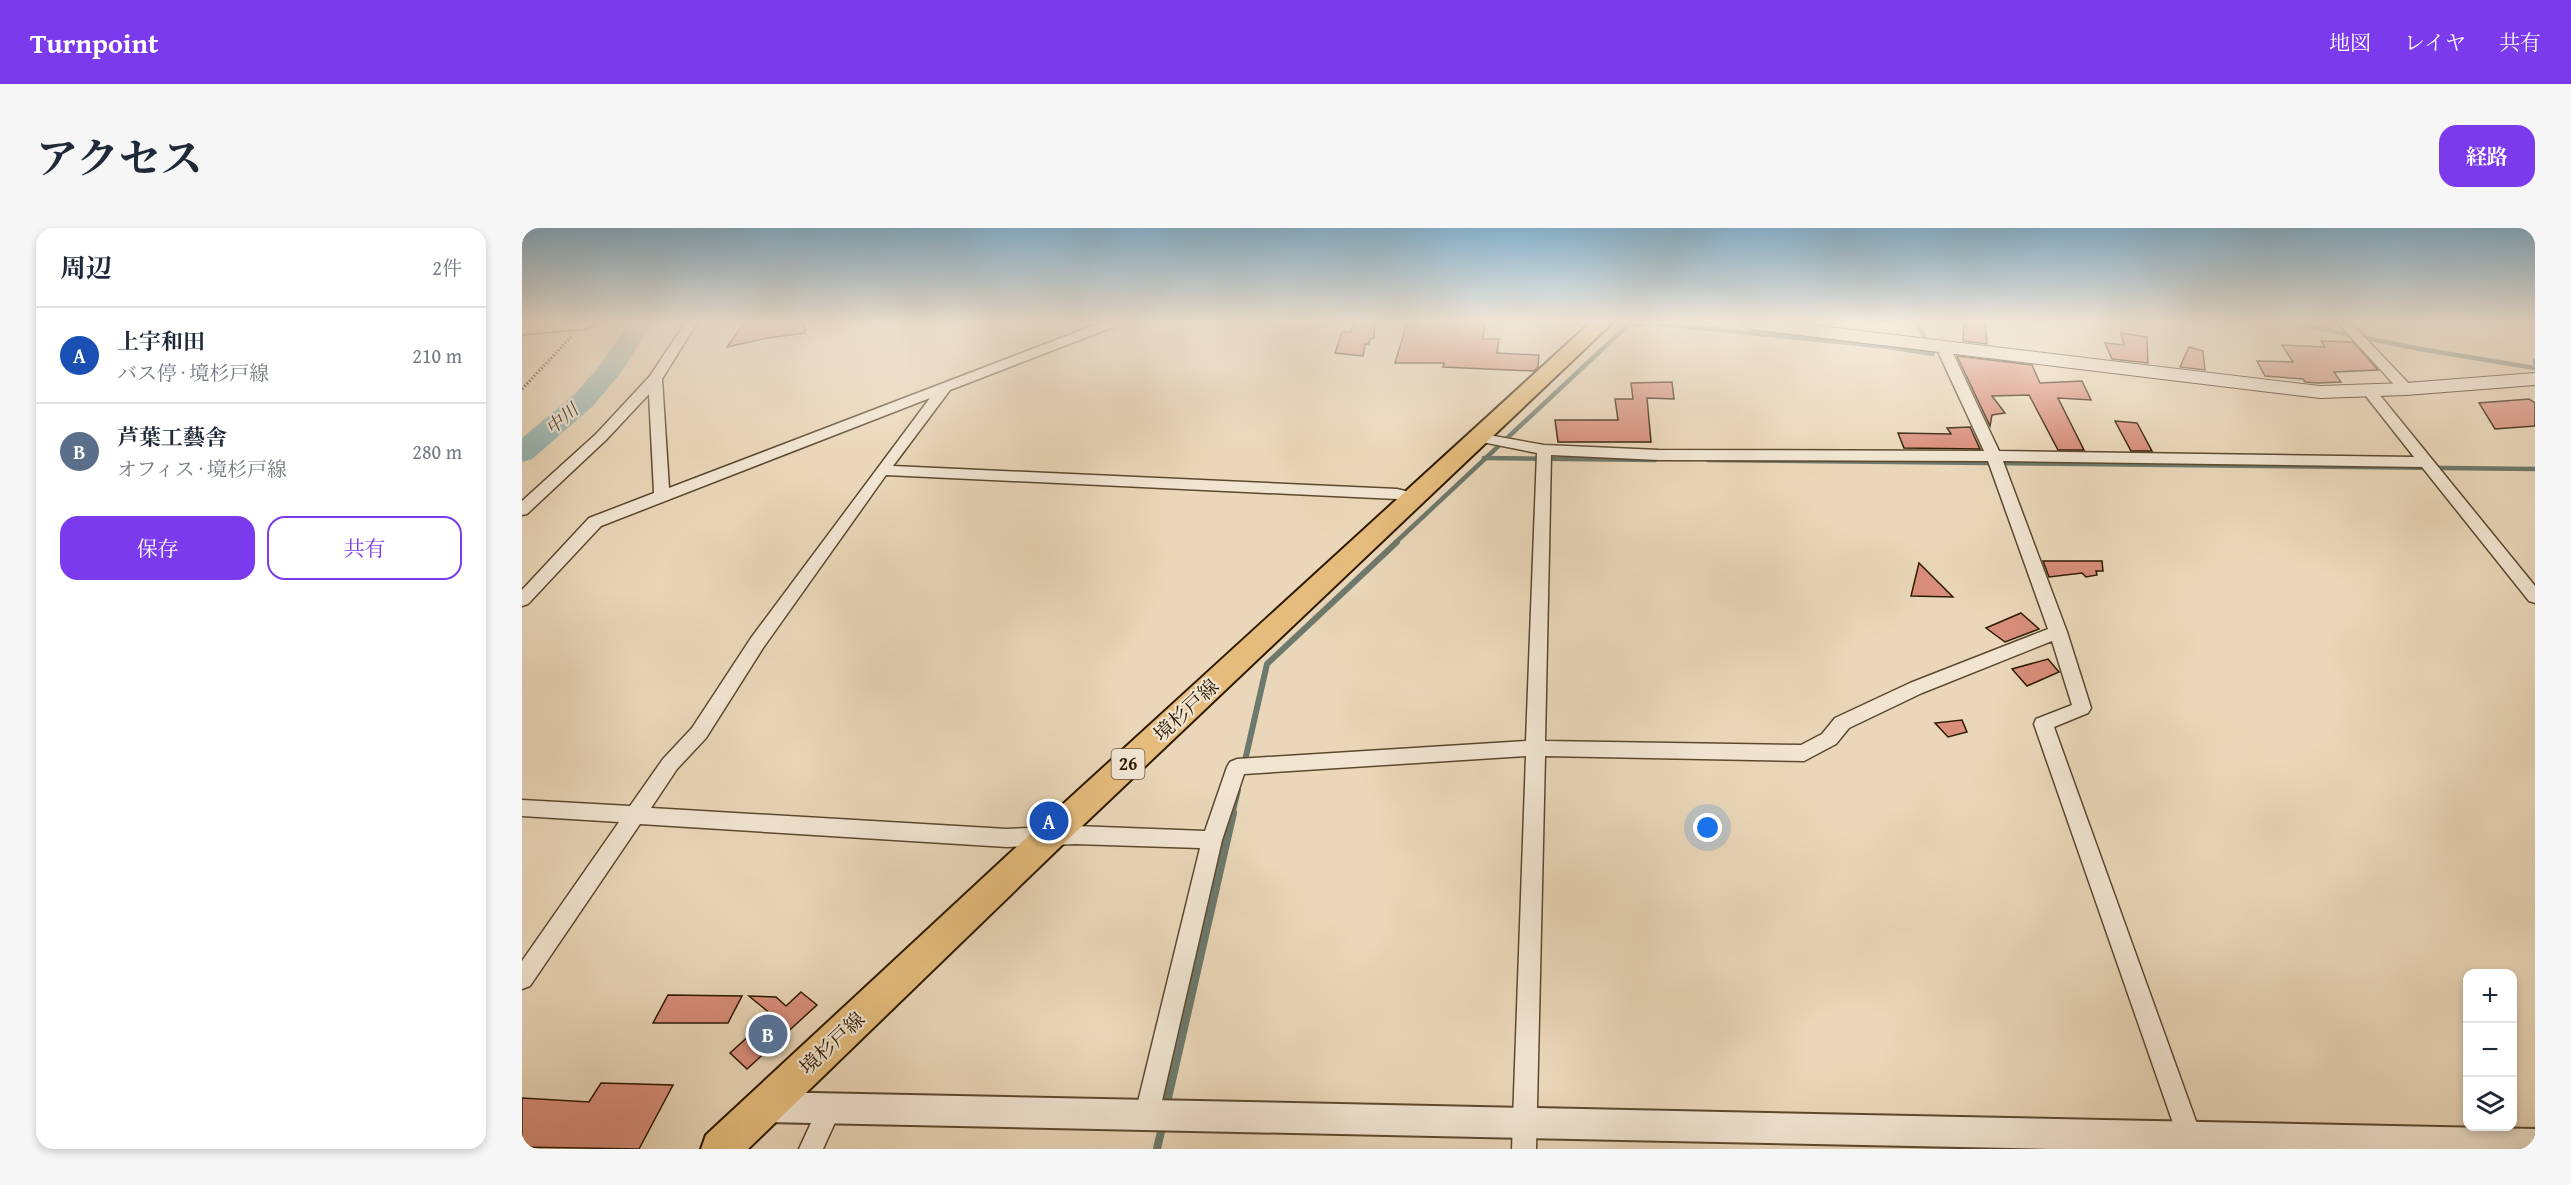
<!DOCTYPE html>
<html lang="ja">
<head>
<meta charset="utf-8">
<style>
  body { margin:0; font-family:"Gentium Book Plus","Noto Serif JP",serif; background:#f6f6f7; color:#1f2937 }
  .controls { position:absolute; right:18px; bottom:18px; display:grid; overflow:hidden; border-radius:12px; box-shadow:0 3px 9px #0003 }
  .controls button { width:54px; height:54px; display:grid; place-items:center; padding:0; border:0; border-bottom:2px solid #e0e1e3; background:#fff; color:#1f2937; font:30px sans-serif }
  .you { position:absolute; left:1186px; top:600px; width:21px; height:21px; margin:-15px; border:4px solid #fff; border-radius:50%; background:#1a73e8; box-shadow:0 0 0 9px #1a73e833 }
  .badge { display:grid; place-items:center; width:39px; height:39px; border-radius:50%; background:#7c3aed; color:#fff; font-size:20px; font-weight:700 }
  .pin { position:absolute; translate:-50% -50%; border:3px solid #fff; box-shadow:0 2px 6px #0006 }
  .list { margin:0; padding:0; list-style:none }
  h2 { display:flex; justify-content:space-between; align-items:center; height:78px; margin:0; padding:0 24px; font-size:26px }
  h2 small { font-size:20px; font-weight:400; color:#747a83 }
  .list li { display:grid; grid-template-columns:39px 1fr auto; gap:18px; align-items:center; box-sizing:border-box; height:96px; padding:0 24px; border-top:2px solid #e0e1e3 }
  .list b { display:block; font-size:22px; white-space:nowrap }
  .list p { margin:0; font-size:20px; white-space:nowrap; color:#747a83 }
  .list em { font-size:20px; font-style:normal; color:#747a83 }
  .actions { display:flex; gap:12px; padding:18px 24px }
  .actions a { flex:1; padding:14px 0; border:2px solid #7c3aed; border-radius:18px; text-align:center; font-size:21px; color:#7c3aed }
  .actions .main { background:#7c3aed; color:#fff }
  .icon { flex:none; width:33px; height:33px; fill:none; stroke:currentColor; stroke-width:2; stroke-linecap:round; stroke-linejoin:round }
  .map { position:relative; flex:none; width:2013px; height:921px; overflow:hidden; border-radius:18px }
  header { display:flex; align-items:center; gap:36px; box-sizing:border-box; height:84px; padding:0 30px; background:#7c3aed; color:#fff }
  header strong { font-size:28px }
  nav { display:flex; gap:33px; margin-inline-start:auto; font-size:21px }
  .intro { display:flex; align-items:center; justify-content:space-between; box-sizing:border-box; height:144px; padding:0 36px }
  h1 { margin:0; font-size:42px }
  .button { padding:15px 27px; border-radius:18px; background:#7c3aed; color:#fff; font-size:21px; font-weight:700 }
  main { display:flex; gap:36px; padding:0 36px }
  aside { flex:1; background:#fff; border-radius:18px; box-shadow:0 3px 9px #0003 }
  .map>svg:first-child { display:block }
</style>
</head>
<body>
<header>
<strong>Turnpoint</strong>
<nav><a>地図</a><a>レイヤ</a><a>共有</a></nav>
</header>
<div class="intro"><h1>アクセス</h1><a class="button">経路</a></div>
<main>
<aside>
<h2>周辺<small>2件</small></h2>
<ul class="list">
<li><span class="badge" style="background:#1a4fb4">A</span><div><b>上宇和田</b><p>バス停 · 境杉戸線</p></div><em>210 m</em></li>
<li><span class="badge" style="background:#5c6f8a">B</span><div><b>芦葉工藝舎</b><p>オフィス · 境杉戸線</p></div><em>280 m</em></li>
</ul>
<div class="actions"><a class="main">保存</a><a>共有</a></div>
</aside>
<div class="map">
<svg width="2013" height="921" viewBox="0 0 2013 921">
  <rect width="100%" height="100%" fill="#ead7b9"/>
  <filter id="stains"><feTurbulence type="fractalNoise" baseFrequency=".00333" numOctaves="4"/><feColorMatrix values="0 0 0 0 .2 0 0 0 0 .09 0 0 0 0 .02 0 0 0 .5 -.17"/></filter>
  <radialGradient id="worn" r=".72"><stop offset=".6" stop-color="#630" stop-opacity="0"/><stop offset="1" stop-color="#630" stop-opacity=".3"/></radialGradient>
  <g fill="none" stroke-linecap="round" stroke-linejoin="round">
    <g stroke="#6d796c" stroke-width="4.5">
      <polyline points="1771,95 1898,121 2013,140"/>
      <polyline points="2013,132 2013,135"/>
      <polyline points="962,230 1133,232"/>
      <polyline points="1186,232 2013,241"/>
      <polyline points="873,315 1106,97 1130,95 1367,119 1411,126 1395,95"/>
    </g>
    <g stroke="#6d796c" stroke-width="6">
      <polyline points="722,537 745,436 875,314"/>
      <polyline points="710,587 716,562"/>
    </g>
    <g stroke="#6d796c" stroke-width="8">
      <polyline points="644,879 711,585"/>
      <polyline points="635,921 641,895"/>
    </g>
    <polygon fill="#98b8b4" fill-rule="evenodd" points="107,95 131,95 97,147 71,178 10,231 0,234 0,210 53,166 79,136"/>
  </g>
  <g fill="#d98e7b" stroke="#2d1a00" stroke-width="1.5">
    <polygon points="222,95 282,95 283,105 245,110 205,119"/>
    <polygon points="832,95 853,95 852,110 848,111 847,116 843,116 841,128 813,125 820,104 829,104"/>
    <polygon points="885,95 963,95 961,111 977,111 975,125 1017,127 1016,139 1012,143 921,139 922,135 873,135"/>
    <polygon points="1442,95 1463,95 1465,116 1441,113"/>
    <polygon points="1599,105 1625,109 1626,135 1590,131 1583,115 1602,117"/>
    <polygon points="1799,113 1831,114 1856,142 1812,144 1819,154 1795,155 1783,154 1781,151 1743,148 1735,133 1771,134 1760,117 1803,119"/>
    <polygon points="1667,119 1681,123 1683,142 1658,139"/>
    <polygon points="1435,128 1510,137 1518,155 1560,153 1569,172 1536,170 1562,222 1536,222 1507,167 1470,168 1483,185 1470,187 1468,198"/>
    <polygon points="1150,154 1152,171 1125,170 1129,214 1036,214 1033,192 1096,192 1093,171 1111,171 1109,155"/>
    <polygon points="2007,171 2013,175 2013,198 1973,201 1957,175"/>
    <polygon points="1593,193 1615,195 1630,223 1609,223"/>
    <polygon points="1448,199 1458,221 1382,220 1376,205 1429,206 1425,200"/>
    <polygon points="1521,333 1580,333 1581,343 1574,343 1575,347 1564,349 1560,345 1527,349"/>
    <polygon points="1397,335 1431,369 1389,368"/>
    <polygon points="1499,385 1517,401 1483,414 1464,400"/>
    <polygon points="1526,431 1537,444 1505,458 1490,441"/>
    <polygon points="1440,492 1445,504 1426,509 1413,495"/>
    <polygon points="279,764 295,777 225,841 208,825 250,787 227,768 254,769 264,778"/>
    <polygon points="146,767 220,768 206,795 131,795"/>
    <polygon points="79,855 151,857 117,921 0,919 0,870 67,874"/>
  </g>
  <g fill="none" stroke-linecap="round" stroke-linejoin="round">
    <g stroke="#5c492e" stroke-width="3">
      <g id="minor">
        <path d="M 163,95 L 175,95 L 140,151 L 147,260 L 578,95 L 595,95 L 594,98 L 428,162 L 371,238 L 875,261 L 896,266 L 899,270 L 891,275 L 875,271 L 364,247 L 241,420 L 184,510 L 155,541 L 129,580 L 485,601 L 553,598 L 683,603 L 705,539 L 708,534 L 715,531 L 1004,513 L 1015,225 L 950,212 L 948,209 L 950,206 L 955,205 L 1022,217 L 1137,222 L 1462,223 L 1413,117 L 1420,113 L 1427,117 L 1477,223 L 1892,229 L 1840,163 L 1842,160 L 1852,160 L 2013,358 L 2013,375 L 2007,373 L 1900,239 L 1481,233 L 1545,404 L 1569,480 L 1566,485 L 1532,499 L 1684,921 L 1660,921 L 1512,496 L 1514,491 L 1550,477 L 1530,413 L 1400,465 L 1327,500 L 1314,516 L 1282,533 L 1023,528 L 1014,921 L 990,921 L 1004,528 L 722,546 L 700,612 L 637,886 L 633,894 L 625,898 L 617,894 L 613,886 L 678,620 L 553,616 L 485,619 L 118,596 L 8,758 L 0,761 L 0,733 L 97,594 L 0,588 L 0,572 L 108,578 L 141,531 L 170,500 L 229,410 L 408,170 L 79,298 L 6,376 L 0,378 L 0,362 L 67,290 L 132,265 L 127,166 L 84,212 L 5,286 L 0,287 L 0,273 L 74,206 L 128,148 ZM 1029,227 L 1137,232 L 1466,233 L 1526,401 L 1388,455 L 1313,490 L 1300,506 L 1279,517 L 1023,513 Z"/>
        <polygon points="1816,95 1829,95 1889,158 1891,161 1889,164 1879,164"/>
        <polygon points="308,867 316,871 320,879 301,921 277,921 300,871"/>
      </g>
    </g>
    <g stroke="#5c492e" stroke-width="4">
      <g id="tertiary">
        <polygon points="14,95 73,95 65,100 0,106 0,96"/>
        <polygon points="243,864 2013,901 2013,921 1530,921 243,894 232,890 228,879 232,868"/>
      </g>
    </g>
    <g stroke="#2d1a00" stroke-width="2">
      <polygon id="secondary" points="1219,95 1273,95 1798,158 1884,155 2013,145 2013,157 1884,167 1798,170 1228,101 1222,99"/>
    </g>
    <g stroke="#2d1a00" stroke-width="4">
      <polygon id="primary" points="1068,95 1090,95 538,619 226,921 179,921 184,907 516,599"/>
    </g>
    <polyline stroke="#2d1a00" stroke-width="3" stroke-dasharray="1.5 2" stroke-linecap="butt" points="0,161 49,109"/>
    <use href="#minor" fill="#f1e5d2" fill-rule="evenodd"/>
    <use href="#tertiary" fill="#f1e5d2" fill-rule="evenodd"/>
    <use href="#secondary" fill="#f1e5d2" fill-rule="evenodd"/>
    <use href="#primary" fill="#e5bc7c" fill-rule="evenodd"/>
  </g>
  <linearGradient id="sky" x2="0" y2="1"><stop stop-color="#88b6d3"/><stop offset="0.42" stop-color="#f6ede0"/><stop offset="1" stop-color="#f6ede0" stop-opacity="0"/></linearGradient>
  <rect width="2013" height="224" fill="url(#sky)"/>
  <g text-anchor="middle" stroke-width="4.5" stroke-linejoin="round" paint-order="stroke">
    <g font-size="18" font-style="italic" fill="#4d4936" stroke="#f1e5d2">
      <text transform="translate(40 191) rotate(-40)" y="6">中川</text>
    </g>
    <rect fill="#f1e5d2" stroke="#68573f" stroke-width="1.5" x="589.5" y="521" width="33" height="30" rx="4.5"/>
    <g font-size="18" font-weight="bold" fill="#2d1a00">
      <text x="606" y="542">26</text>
    </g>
    <g font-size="20" fill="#2d1a00" stroke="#f1e5d2">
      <text transform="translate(664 482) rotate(-43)" y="7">境杉戸線</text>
      <text transform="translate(310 815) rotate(-43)" y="7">境杉戸線</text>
    </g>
  </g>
  <rect width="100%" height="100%" filter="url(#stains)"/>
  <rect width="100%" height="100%" fill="url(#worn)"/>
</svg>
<div class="controls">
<button>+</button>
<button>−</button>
<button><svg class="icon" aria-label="layers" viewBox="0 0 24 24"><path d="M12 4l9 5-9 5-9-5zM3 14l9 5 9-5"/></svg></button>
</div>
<div class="you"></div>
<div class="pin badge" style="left:527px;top:593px;background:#1a4fb4">A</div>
<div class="pin badge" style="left:246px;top:806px;background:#5c6f8a">B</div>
</div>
</main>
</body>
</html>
